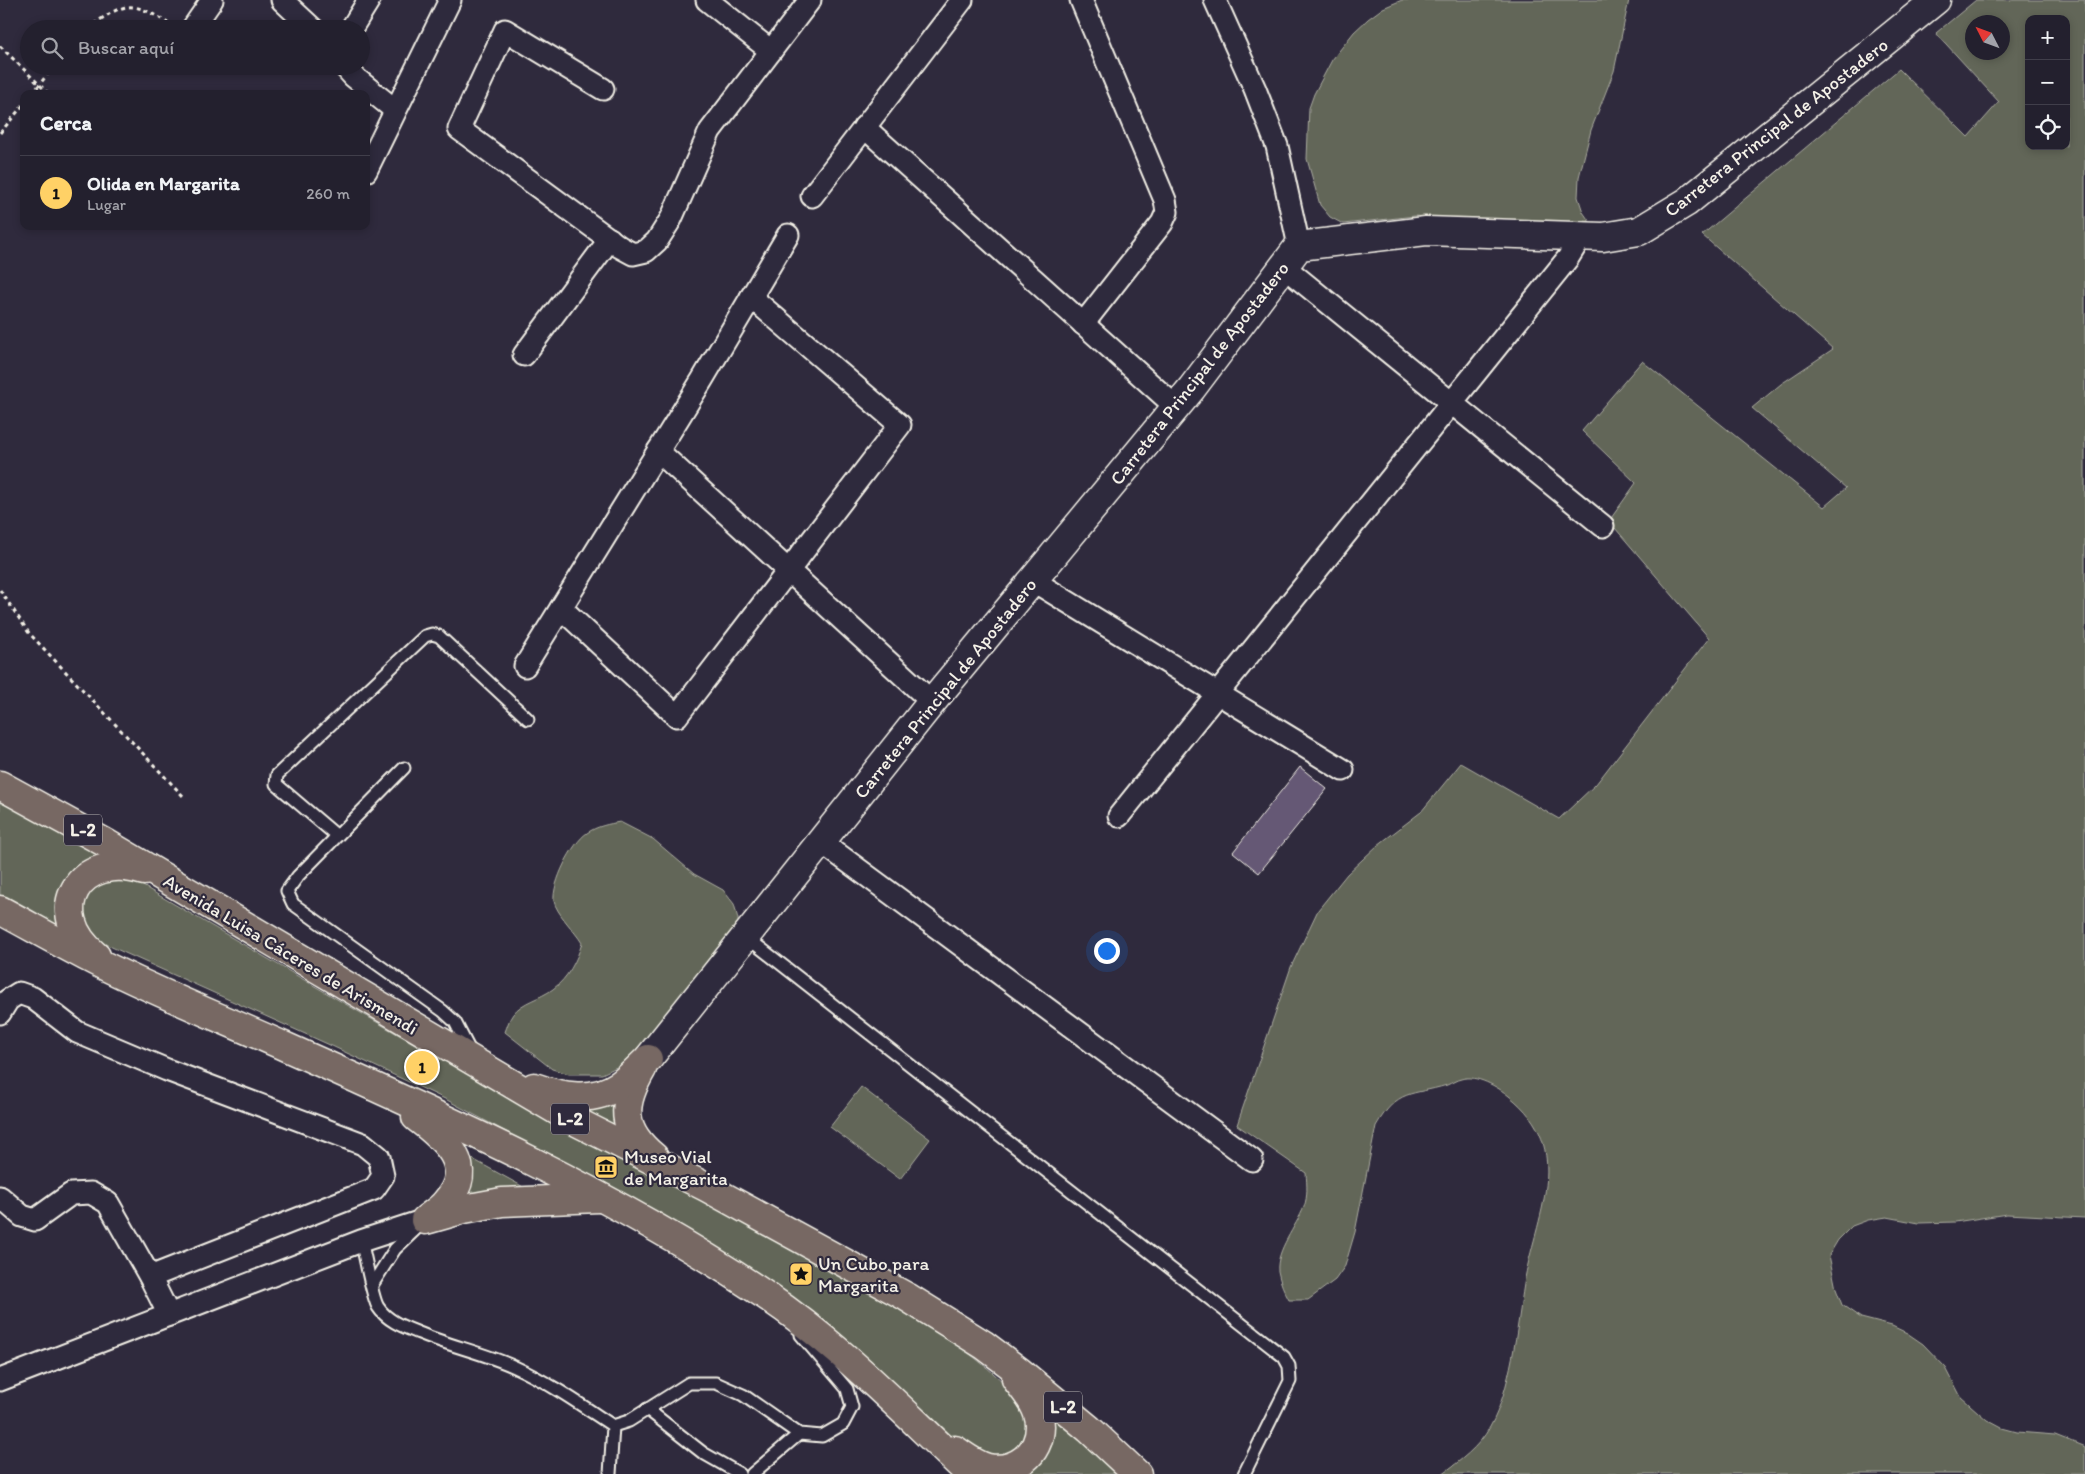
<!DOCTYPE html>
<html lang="es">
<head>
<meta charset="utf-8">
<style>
  body { margin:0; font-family:Itim,sans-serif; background:#2b2836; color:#f1f3f6 }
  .controls { position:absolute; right:15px; top:15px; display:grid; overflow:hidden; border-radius:10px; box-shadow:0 2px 8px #0003 }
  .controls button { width:45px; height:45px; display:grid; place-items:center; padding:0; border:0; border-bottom:1px solid #403e4a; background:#23202e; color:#f1f3f6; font:25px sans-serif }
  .compass { position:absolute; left:1965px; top:15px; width:45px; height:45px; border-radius:50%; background:#23202e; box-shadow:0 2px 8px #0003; rotate:312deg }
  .you { position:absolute; left:1106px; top:950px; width:18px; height:18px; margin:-12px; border:4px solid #fff; border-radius:50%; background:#1a73e8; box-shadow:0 0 0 8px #1a73e833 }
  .badge { display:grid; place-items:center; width:32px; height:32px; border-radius:50%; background:#ffd166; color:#111; font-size:16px; font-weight:700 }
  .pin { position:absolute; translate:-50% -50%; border:2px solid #fff; box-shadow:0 1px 5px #0006 }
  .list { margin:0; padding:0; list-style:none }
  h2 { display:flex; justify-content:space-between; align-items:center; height:65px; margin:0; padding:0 20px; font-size:21px }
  h2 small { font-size:16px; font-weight:400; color:#a3a3aa }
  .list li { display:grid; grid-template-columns:32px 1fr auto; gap:15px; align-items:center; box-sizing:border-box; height:75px; padding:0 20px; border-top:1px solid #403e4a }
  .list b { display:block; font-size:19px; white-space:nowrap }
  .list p { margin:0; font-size:16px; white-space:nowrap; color:#a3a3aa }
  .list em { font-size:16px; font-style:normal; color:#a3a3aa }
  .icon { flex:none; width:28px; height:28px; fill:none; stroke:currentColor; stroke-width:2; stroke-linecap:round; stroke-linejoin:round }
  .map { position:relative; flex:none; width:2085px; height:1474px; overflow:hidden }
  .search { position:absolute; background:#23202e; box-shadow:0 2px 8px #0003; left:20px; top:20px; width:350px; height:55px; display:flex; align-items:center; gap:12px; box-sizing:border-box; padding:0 18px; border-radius:28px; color:#a3a3aa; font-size:19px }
  .panel { position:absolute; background:#23202e; box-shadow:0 2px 8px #0003; left:20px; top:90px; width:350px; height:140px; border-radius:10px }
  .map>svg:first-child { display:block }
</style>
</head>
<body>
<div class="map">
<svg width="2085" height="1474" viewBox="0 0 2085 1474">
  <rect width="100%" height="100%" fill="#2f2a3d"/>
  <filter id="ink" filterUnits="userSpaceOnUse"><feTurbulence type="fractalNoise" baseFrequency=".02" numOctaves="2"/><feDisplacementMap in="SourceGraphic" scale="10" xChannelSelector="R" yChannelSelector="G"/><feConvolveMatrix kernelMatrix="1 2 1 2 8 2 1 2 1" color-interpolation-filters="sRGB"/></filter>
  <g filter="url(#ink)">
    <g fill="#626658" stroke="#abaca0" fill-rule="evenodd">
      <polygon points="1402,0 1629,0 1614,71 1591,130 1579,177 1578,197 1583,212 1592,225 1531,227 1415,216 1343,224 1330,217 1320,205 1307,159 1309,108 1314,94 1332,60 1354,32 1368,19 1383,8"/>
      <path d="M 1976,0 L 2085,0 L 2085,1218 L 2007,1214 L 1955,1222 L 1919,1223 L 1887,1217 L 1868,1220 L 1852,1226 L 1838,1240 L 1829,1255 L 1836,1289 L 1842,1305 L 1861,1318 L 1892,1326 L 1907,1333 L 1923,1344 L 1946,1368 L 1961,1397 L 1987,1420 L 2002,1428 L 2017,1432 L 2055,1435 L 2085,1447 L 2085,1474 L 1442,1474 C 1460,1461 1479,1447 1490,1427 C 1511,1390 1517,1327 1524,1284 C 1535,1217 1577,1149 1509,1096 C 1498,1087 1476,1074 1461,1079 C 1456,1080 1452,1083 1447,1085 C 1411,1096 1398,1088 1376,1126 L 1355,1232 L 1345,1266 L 1335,1280 L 1308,1300 L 1289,1300 C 1284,1291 1280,1282 1278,1271 C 1276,1250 1296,1227 1304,1207 C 1308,1196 1307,1185 1306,1173 L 1237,1125 L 1291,967 L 1318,910 L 1347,874 L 1378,845 L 1421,812 L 1461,763 L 1559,819 L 1596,784 L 1709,638 L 1609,521 L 1636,483 L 1582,431 L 1642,361 L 1824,507 L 1846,488 L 1752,408 L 1781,384 L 1833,349 L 1702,235 L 1899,69 L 1968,137 L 1999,102 L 1936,33 ZM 2029,19 L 2066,19 L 2066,146 L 2029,146 ZM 1972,22 L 2002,22 L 2002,52 L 1972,52 Z"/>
      <polygon points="0,794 105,851 64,929 0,898"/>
      <path d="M 620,822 L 653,839 L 694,874 L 723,890 L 734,904 L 738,919 L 739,936 L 631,1060 L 602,1074 L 569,1074 L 552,1069 L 505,1032 C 507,1027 509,1019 513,1014 C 523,1001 540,999 553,989 C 568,978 577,960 582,943 C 575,931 556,913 554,901 C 552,883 572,843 587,833 C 597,826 609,824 620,822 Z"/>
      <path d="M 106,876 L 136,882 C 278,964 419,1049 564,1127 C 650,1173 737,1218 823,1265 C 893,1304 982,1349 1031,1413 L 1027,1445 L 1000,1463 L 955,1439 L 799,1302 L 699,1236 L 447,1100 L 332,1046 L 105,944 C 80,925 81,921 86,891 Z"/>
      <polygon points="861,1087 930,1139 900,1179 830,1127"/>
      <polygon points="621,1092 617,1126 613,1127 586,1111"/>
      <polygon points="467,1156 529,1190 460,1197"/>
      <polygon points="1050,1412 1123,1474 1024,1474"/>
    </g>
    <polygon fill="#655874" stroke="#f4f1e8" points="1300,767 1327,789 1259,873 1233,852"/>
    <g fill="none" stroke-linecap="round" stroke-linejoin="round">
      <g stroke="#f4f1e8" stroke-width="15">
        <g id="service">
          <polyline points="404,768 298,876 287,891 293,904 443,1011 455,1022 470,1051"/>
          <polyline points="337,836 276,784 277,775 425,636 432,634 439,636 528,719"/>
          <polyline points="745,936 1284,1357 1289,1366 1290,1381 1244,1474"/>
          <path d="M 361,1241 C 365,1254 372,1298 378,1307 C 387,1321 404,1327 419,1333 C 450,1346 484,1353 515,1367 C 550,1383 581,1405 613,1426 L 610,1474"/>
          <polyline points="372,1285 395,1249 419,1226"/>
          <polyline points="647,1409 703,1453 740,1474"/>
          <polyline points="613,1426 629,1421 689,1383 716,1383 743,1395 799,1434 822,1436 843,1424 852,1407 847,1389 801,1335"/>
          <polyline points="752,1474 799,1434"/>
        </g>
      </g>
      <g stroke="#f4f1e8" stroke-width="25">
        <g id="minor">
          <polyline points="282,0 313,29"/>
          <polyline points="707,0 771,51"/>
          <polyline points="1081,0 1165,200 1167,212 1162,223 1083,324"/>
          <polyline points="1215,0 1255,89 1277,146 1299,246"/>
          <polyline points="192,29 212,0"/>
          <polyline points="351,29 369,0"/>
          <polyline points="344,66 353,76 395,110"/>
          <polyline points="603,89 505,30 459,129 620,247 633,254 646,251 657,241 671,219 710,131 810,0"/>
          <polyline points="864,127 1176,407"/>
          <polyline points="366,171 450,0"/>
          <polyline points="812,196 962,0"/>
          <polyline points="1283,266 1603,526"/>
          <polyline points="524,355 610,239"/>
          <polyline points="658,451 932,702"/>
          <polyline points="1032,580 1343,770"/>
          <polyline points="561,608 677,716 900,425 751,297"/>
          <polyline points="525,666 702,380 788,235"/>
          <polyline points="1119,816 1568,258 1581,237"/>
          <polyline points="820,841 1252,1160"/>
          <polyline points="0,1013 8,1000 19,993 33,998 77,1032 167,1070 363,1144 379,1157 383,1176 374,1189 150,1277"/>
          <polyline points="0,1197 22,1216 35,1220 71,1194 91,1193 108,1203 150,1277 169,1315"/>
          <polyline points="0,1380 361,1241 425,1220"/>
        </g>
      </g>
      <g stroke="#f4f1e8" stroke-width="31">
        <polyline id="tertiary" points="648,1059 932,702 1192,388 1299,246 1426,231 1603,237 1639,231 1687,202 1936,0"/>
      </g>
      <g stroke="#f4f1e8" stroke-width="31">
        <g id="primary">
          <polyline points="0,785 104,842 573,1120 706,1187 907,1297 984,1345 1020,1372 1089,1429 1137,1474"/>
          <path d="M 0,910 C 28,925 56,941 85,956 C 150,990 219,1017 286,1047 C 450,1120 616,1195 765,1295 C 840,1345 904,1413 970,1474"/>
          <path d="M 96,956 C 42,912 79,850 144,871"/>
          <path d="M 642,1069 C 621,1105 620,1129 654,1157"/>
          <path d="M 534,1087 C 562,1097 593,1103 619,1085 C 630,1078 639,1067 648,1059"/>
          <path d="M 416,1117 C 444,1138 478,1166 446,1202 C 441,1209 432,1214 425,1220"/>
          <polyline points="429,1219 464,1209 502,1202 599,1198"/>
          <path d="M 955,1450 C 964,1456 977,1466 988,1468 C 1015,1473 1040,1454 1040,1426 C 1040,1408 1026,1392 1016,1379"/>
        </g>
      </g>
      <g stroke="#f4f1e8" stroke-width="3" stroke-dasharray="4 4" stroke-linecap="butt">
        <path d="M 87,29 C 127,0 131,0 173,26"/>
        <polyline points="0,46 49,94"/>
        <polyline points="32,94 54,66"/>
        <polyline points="0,133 24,104"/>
        <polyline points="0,590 29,633 185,798"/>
      </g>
      <use href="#service" stroke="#2f2a3d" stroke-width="11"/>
      <use href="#minor" stroke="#2f2a3d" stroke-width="21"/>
      <use href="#tertiary" stroke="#2f2a3d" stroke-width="28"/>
      <use href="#primary" stroke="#776864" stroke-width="28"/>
    </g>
  </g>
  <defs>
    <g id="museum-square" transform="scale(1.25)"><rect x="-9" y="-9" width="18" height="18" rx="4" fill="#ffd166" stroke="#2f2a3d"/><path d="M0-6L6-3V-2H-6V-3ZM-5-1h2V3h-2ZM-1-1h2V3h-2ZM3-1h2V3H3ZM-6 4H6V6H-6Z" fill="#111"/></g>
    <g id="sight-square" transform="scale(1.25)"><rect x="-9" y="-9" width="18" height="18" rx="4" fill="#ffd166" stroke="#2f2a3d"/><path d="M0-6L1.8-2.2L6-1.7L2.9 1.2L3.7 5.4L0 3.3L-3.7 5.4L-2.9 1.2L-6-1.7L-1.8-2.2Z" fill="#111"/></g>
  </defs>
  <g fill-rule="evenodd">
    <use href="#museum-square" x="606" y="1167"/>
    <use href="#sight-square" x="801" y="1274"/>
  </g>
  <g text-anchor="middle" stroke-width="4.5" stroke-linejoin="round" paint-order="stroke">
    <g fill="#2f2a3d" stroke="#b9b5b5" stroke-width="1">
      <rect x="64" y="814.5" width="38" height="31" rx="4"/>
      <rect x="551" y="1103.5" width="38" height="31" rx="4"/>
      <rect x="1044" y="1391.5" width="38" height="31" rx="4"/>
    </g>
    <g font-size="18" font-weight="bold" fill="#f4f1e8">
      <text x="83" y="836">L-2</text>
      <text x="570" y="1125">L-2</text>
      <text x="1063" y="1413">L-2</text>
    </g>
    <g font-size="19" fill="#f4f1e8" stroke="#2f2a3d">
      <text transform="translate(1776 127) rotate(-38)" y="7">Carretera Principal de Apostadero</text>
      <text transform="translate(1199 373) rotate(-52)" y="7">Carretera Principal de Apostadero</text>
      <text transform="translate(945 688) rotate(-51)" y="7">Carretera Principal de Apostadero</text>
      <text transform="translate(291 954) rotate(31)" y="7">Avenida Luisa Cáceres de Arismendi</text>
    </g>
    <g font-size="19" fill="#f4f1e8" stroke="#2f2a3d" text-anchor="start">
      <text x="624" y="1163">Museo Vial<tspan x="624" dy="22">de Margarita</tspan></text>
      <text x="818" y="1270">Un Cubo para<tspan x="818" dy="22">Margarita</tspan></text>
    </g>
  </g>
</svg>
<div class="controls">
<button>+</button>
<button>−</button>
<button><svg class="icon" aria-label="locate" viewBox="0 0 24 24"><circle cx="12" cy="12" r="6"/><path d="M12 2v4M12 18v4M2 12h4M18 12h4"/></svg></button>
</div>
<svg class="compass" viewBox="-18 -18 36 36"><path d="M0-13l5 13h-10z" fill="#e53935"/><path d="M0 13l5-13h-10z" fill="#a3a3aa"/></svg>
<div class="you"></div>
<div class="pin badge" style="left:422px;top:1067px">1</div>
<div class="search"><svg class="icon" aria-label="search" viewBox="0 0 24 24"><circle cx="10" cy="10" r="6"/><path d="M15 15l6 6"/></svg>Buscar aquí</div>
<section class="panel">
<h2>Cerca<small></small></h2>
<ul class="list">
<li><span class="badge">1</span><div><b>Olida en Margarita</b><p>Lugar</p></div><em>260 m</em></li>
</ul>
</section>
</div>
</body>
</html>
